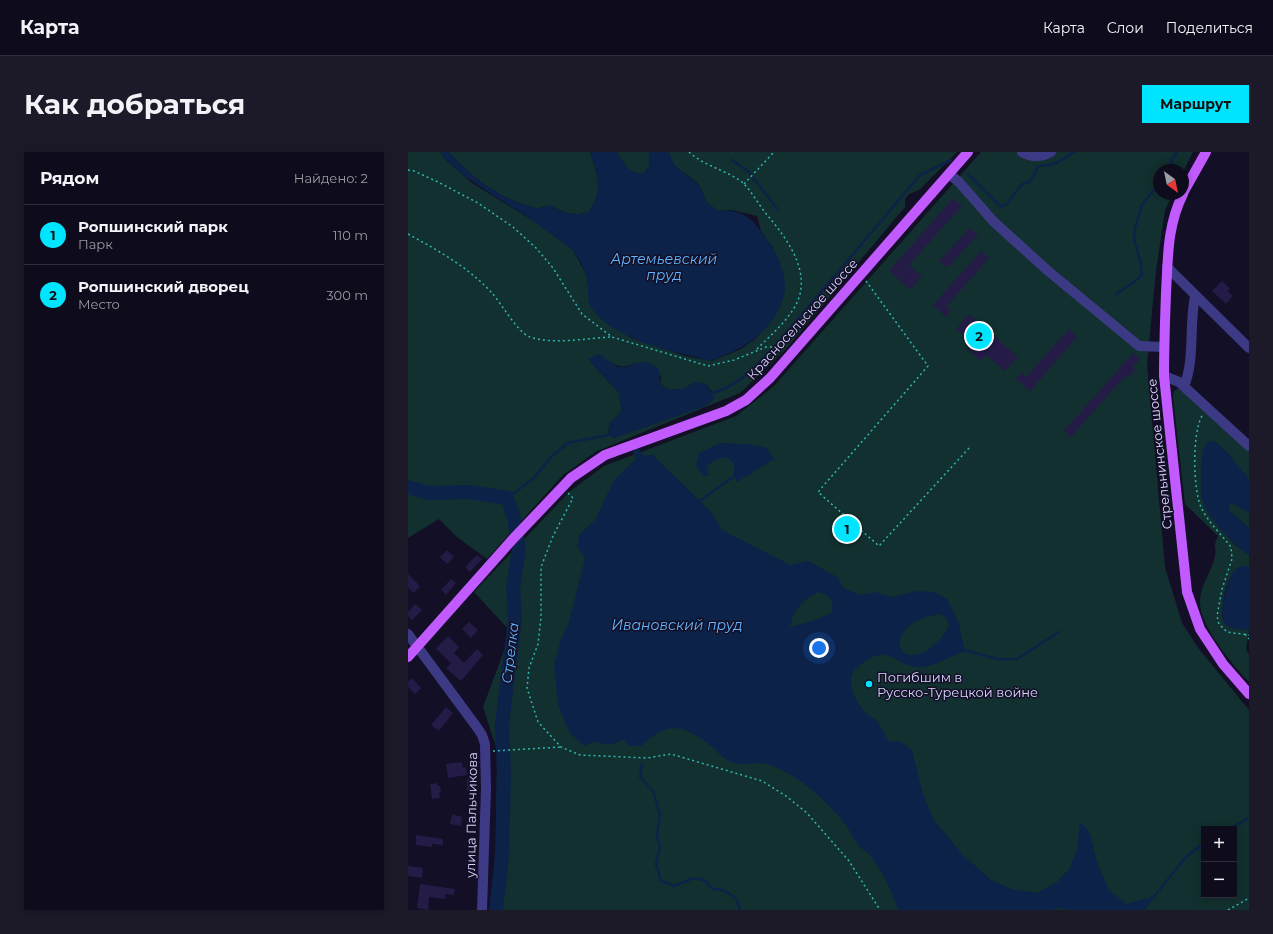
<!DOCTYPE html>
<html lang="ru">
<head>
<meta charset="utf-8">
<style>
  body { margin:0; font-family:Montserrat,sans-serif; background:#1c1929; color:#f1f3f6 }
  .controls { position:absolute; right:12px; bottom:12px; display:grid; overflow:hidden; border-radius:0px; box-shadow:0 2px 10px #0003 }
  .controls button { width:36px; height:36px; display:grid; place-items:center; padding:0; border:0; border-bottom:1px solid #2e2b3b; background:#0e0b1c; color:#f1f3f6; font:20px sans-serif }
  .compass { position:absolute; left:745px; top:12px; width:36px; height:36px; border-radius:50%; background:#0e0b1c; box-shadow:0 2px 10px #0003; rotate:147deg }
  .you { position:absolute; left:411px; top:496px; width:14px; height:14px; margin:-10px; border:3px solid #fff; border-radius:50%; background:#1a73e8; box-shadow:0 0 0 6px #1a73e833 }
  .badge { display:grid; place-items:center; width:26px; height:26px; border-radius:50%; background:#00e5ff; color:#111; font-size:13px; font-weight:700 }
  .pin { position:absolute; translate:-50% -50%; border:2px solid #fff; box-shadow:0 1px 4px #0006 }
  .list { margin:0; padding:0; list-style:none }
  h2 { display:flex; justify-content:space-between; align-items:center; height:52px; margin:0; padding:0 16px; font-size:17px }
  h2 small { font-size:13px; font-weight:400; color:#9b9ba3 }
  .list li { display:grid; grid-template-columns:26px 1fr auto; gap:12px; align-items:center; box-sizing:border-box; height:60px; padding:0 16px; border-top:1px solid #2e2b3b }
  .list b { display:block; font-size:15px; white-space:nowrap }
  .list p { margin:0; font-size:13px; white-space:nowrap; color:#9b9ba3 }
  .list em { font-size:13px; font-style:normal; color:#9b9ba3 }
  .map { position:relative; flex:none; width:841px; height:758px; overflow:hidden; border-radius:0px }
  header { display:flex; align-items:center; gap:24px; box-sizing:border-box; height:56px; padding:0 20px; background:#0e0b1c; border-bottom:1px solid #2e2b3b }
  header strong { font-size:19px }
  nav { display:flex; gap:22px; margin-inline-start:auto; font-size:14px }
  .intro { display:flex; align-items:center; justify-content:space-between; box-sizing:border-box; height:96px; padding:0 24px }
  h1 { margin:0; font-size:28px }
  .button { padding:10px 18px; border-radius:0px; background:#00e5ff; color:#111; font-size:14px; font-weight:700 }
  main { display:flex; gap:24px; padding:0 24px }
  aside { flex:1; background:#0e0b1c; border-radius:0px; box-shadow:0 2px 10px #0003 }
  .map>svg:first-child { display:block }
</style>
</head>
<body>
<header>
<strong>Карта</strong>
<nav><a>Карта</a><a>Слои</a><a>Поделиться</a></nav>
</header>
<div class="intro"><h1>Как добраться</h1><a class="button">Маршрут</a></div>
<main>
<aside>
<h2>Рядом<small>Найдено: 2</small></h2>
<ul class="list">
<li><span class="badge">1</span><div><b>Ропшинский парк</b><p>Парк</p></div><em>110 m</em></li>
<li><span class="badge">2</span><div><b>Ропшинский дворец</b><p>Место</p></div><em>300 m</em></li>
</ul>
</aside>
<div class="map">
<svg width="841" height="758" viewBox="0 0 841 758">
  <rect width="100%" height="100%" fill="#130f26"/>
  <g fill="#12302f" fill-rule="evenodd">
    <path d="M 0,0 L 32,0 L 39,9 L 64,31 L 127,70 L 165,98 L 179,124 L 182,153 L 223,186 L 278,204 L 304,209 L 333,197 L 347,187 L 367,163 L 374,149 L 377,134 L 372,114 L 365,96 L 353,79 L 349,64 L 324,58 L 310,59 C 307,56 301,53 298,49 C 295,44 294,37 290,32 C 278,19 265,20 261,0 L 549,0 L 511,38 L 501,42 L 497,47 L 497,55 L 378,197 L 332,241 L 189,299 L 155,323 L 79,407 L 49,385 L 31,367 L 0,386 ZM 180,207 C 187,208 196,208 203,211 C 213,215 217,216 227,211 L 253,224 L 252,232 L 261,238 L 276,237 L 286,230 L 298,232 L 305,241 L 206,286 L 200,282 L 202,271 L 214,259 L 211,241 Z"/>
    <path d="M 41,0 L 182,0 C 190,25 196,37 181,60 C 170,63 162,63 151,58 C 149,57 145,54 143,54 C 138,53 133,57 128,56 C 98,51 59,23 41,0 Z"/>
    <path d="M 209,0 L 242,0 L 241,14 L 236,21 C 222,24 216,11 209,0 Z"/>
    <path d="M 573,0 L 785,0 L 775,20 L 775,18 L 751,18 L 751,42 L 765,42 L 757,58 L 748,119 L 739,212 L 757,415 L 774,471 L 791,497 L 841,558 L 841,758 L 87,758 L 89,598 L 75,555 L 103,480 L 66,440 L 161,340 L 196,314 L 328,264 L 366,234 ZM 796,677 L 826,677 L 826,743 L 796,743 Z"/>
    <path d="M 769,237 L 773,237 L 841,299 L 841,327 L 811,293 L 806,289 L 797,294 L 793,324 L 794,346 L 797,354 L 827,393 L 841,403 L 841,414 C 818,414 815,446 814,465 L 822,475 L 841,478 L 838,497 L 841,503 L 841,530 C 825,513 790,473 792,448 C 793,432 804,419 807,404 C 809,395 804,396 810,384 L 777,352 L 765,245 L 766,239 Z"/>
    <polygon points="823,351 829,353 841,361 841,376 822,359 820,354"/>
  </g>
  <g fill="#0c2248" fill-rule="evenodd">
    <path d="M 32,0 L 41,0 C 59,23 98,51 128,56 C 133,57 138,53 143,54 C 145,54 149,57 151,58 C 162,63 170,63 181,60 C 196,37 190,24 182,0 L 209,0 C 216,11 222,24 236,21 L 241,14 L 242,0 L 261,0 C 266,20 277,19 290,32 C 294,37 295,44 298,49 C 301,53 307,56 310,59 C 333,57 342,64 355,82 C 366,96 377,116 377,135 C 376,166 344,194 316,203 C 312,205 307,208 302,209 C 298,209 294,206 291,206 C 262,199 231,192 205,176 C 198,171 185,161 182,153 C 179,145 181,134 179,126 C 177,118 169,102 163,97 C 139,78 114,61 88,45 C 67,31 48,21 32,0 Z"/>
    <polygon points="191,202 210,215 219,215 227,211 239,210 251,217 252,232 261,238 276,237 286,230 298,232 307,246 301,252 292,256 206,286 200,283 202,271 214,259 211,241 180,207"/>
    <path d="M 806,289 L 818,299 L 841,327 L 841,361 L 829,353 L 823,351 L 820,354 L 822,359 L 841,376 L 841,403 C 829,397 801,366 796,353 C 792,342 791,302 798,292 C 800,290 803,289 806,289 Z"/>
    <polygon points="312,291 340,292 359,296 366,307 329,330 326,324 326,312 319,305 307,308 299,314 300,324 295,324 288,313 291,301"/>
    <path d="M 245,303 L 302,359 L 314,378 L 382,413 L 400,409 L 429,425 L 437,437 L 452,443 L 468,440 L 483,445 L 510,439 L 526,440 L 539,447 L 550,469 L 557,499 C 541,504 525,517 508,515 C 495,514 484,501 471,503 C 463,504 455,510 450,515 C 436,525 446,548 455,558 C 460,564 468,566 471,572 C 476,579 476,585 483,590 L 491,589 L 504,598 L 515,642 L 525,667 L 555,703 L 583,728 L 604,737 L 629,741 L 649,730 L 662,716 L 669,697 L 672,670 L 681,679 L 689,710 L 700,737 L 718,752 L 747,744 L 737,758 L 664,758 L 649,756 L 645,758 L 490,758 C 484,740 476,722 464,706 C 461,701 455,698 451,694 C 446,687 442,680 438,673 C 420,650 391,623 362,613 C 347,608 332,617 318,607 C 314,605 310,600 307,597 C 278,574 262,566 233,594 L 221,594 L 216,587 C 206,593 198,594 187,589 L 176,594 L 161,580 L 150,553 L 146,514 L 152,490 L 161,470 L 177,406 L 169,395 L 171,383 L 187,368 L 206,328 L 231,304 ZM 410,440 C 422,443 427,448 423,461 L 404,469 L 382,475 C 385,458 395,447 410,440 ZM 532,462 L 538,466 L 541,472 C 539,481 532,487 525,494 C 490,524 470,472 532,462 Z"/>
    <path d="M 833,414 L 841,414 L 841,478 C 834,477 822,478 817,472 C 810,462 819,430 825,420 C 827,418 830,416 833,414 Z"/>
  </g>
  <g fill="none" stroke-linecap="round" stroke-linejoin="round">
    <g stroke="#0c2248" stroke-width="2.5">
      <polyline points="324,8 341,20 370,58"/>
      <polyline points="761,18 765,16 763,9 769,0"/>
      <path d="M 560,22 L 593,55 L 599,52 L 613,33 L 622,29 L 627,22 L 629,15 C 635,12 639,14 645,12 C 652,10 659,4 666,0"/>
      <path d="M 709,142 C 717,135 726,131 734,123 L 733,113 L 726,86 L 727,77 L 734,53 L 751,31"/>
      <polyline points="368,193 512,23 543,8"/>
      <path d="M 303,241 C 325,237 347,216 362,199"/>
      <polyline points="99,346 126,326 143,305 160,291 200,283"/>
      <polyline points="289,351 326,324"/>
      <polyline points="556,498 589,507 609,507 651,480"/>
      <polyline points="234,612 232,625 245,639 252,662 249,684 252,695 248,712 253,729 267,734 285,726 296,728 305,737 315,738 328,746 332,758"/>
      <polyline points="821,677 841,666"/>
      <polyline points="745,746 777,706 796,691"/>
    </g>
    <polyline stroke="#0c2248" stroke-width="8" points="229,301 231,304"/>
    <polyline stroke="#0c2248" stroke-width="14" points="0,335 19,341 61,340 99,346 106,366 111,397 105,435 107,467 94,572 96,620 94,703 88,758"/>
  </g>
  <g fill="#241b47">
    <polygon points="545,46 554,54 501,113 514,124 502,138 481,119"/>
    <polygon points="562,76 570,83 539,116 531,109"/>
    <polygon points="573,99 581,106 538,155 543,159 538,165 525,153"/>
    <polygon points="814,129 822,137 819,139 825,144 818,152 804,139"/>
    <polygon points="561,162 610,205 597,219 578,203 573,209 559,197 564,191 548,177"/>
    <polygon points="661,177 669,185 622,239 608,227 614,221 618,225"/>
    <polygon points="725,201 732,207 725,215 727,218 720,226 717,224 663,285 656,279"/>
    <polygon points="39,398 46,405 39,412 32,405"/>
    <polygon points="69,403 74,407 62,420 57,415"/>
    <polygon points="0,422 12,434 6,441 0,436"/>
    <polygon points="43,427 48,431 38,443 33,438"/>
    <polygon points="7,452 14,458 4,468 0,464 0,460"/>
    <polygon points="61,470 70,478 63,486 54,477"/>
    <polygon points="40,484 51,495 46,501 56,511 69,497 75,503 53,529 38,516 43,511 28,497"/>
    <polygon points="4,526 13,536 7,542 0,535 0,530"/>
    <polygon points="38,555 45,561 31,579 23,573"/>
    <polygon points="54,610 55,616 58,615 59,623 40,626 38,612"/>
    <polygon points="67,626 68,639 59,639 59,627"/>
    <polygon points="29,631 30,634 32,634 33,640 31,641 32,646 24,647 22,632"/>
    <polygon points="44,662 54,665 53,674 42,672"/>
    <polygon points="8,683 35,687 35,693 24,692 24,695 8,693"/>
    <polygon points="0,714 15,716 14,726 0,724"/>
    <polygon points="12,732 47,737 46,743 37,742 37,747 21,745 20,758 9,756"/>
  </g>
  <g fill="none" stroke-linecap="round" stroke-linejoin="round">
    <g stroke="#2fb8b0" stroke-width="1.5" stroke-dasharray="2 3" stroke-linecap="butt">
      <path d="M 281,0 C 296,14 318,18 334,30 C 344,39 351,54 360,64 C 381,89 406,124 386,156 C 377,171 362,184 349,197"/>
      <polyline points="0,18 6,19 30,30 70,51 105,75 128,96 145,116 174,162 204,185 300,214 326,208 358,195 363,195 374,199"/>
      <polyline points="336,32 366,0"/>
      <path d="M 0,82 C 31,99 60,115 84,141 C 93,151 110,181 122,185 C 147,193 178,186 204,185"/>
      <polyline points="458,129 520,214 410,340 471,394 562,295"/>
      <path d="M 794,264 C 784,281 785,337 793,355 C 799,369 813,382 823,395 L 824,407 L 814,437 L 809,464 L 811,472 L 819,480 L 841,483"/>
      <polyline points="160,341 165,346 145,384 133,415 133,465 130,492 121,516 119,536 130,570 153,595 172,603 239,606 263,602 354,629 378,644 399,661 441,709 472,758"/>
      <polyline points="837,482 841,487"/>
      <polyline points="85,599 153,595"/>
      <polyline points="820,758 841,746"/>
    </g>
    <g stroke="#3d3a85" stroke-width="10">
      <path d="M 614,0 C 625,6 633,5 643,0"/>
      <polyline points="541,22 551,30 585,69 639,118 731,194 756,195"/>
      <polyline points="759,115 841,196"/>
      <polyline points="756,224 771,230 841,294"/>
      <path d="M 776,234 C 787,209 781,173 787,144"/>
      <polyline points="0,482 68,574 74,583 77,592 78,637 74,758"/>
    </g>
    <g stroke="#c25bff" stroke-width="10">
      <polyline points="775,41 798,0"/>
      <path d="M 775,42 C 759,74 760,106 758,141 C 757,169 756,196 756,224 L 779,440 L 792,477 L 815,512 L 841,542"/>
      <polyline points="0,505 104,388 163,326 197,303 318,259 338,248 362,226 560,0"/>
    </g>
  </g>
  <circle fill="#00e5ff" stroke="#130f26" stroke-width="1.5" cx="461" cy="532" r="4"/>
  <g text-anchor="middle" stroke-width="3" stroke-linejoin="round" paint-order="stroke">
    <g font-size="13" fill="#d9d4ff" stroke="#130f26">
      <text transform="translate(394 167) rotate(-48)" y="5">Красносельское шоссе</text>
      <text transform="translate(751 302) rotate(-96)" y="5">Стрельнинское шоссе</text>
      <text transform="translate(63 663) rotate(-89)" y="5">улица Пальчикова</text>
    </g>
    <g font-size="13" fill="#d9d4ff" stroke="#130f26" text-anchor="start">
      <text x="469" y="530">Погибшим в<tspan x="469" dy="15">Русско-Турецкой войне</tspan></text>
    </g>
    <g font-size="14" font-style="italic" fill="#62b6ff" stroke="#130f26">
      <text x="256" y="112">Артемьевский<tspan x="256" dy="16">пруд</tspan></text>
      <text x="269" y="478">Ивановский пруд</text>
      <text transform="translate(102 501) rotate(-83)" y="5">Стрелка</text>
    </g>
  </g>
</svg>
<div class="controls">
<button>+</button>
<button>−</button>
</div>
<svg class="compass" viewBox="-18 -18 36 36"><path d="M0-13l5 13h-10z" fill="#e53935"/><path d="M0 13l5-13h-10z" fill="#9b9ba3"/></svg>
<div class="you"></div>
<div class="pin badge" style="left:439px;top:377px">1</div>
<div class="pin badge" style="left:571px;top:184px">2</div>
</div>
</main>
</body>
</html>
